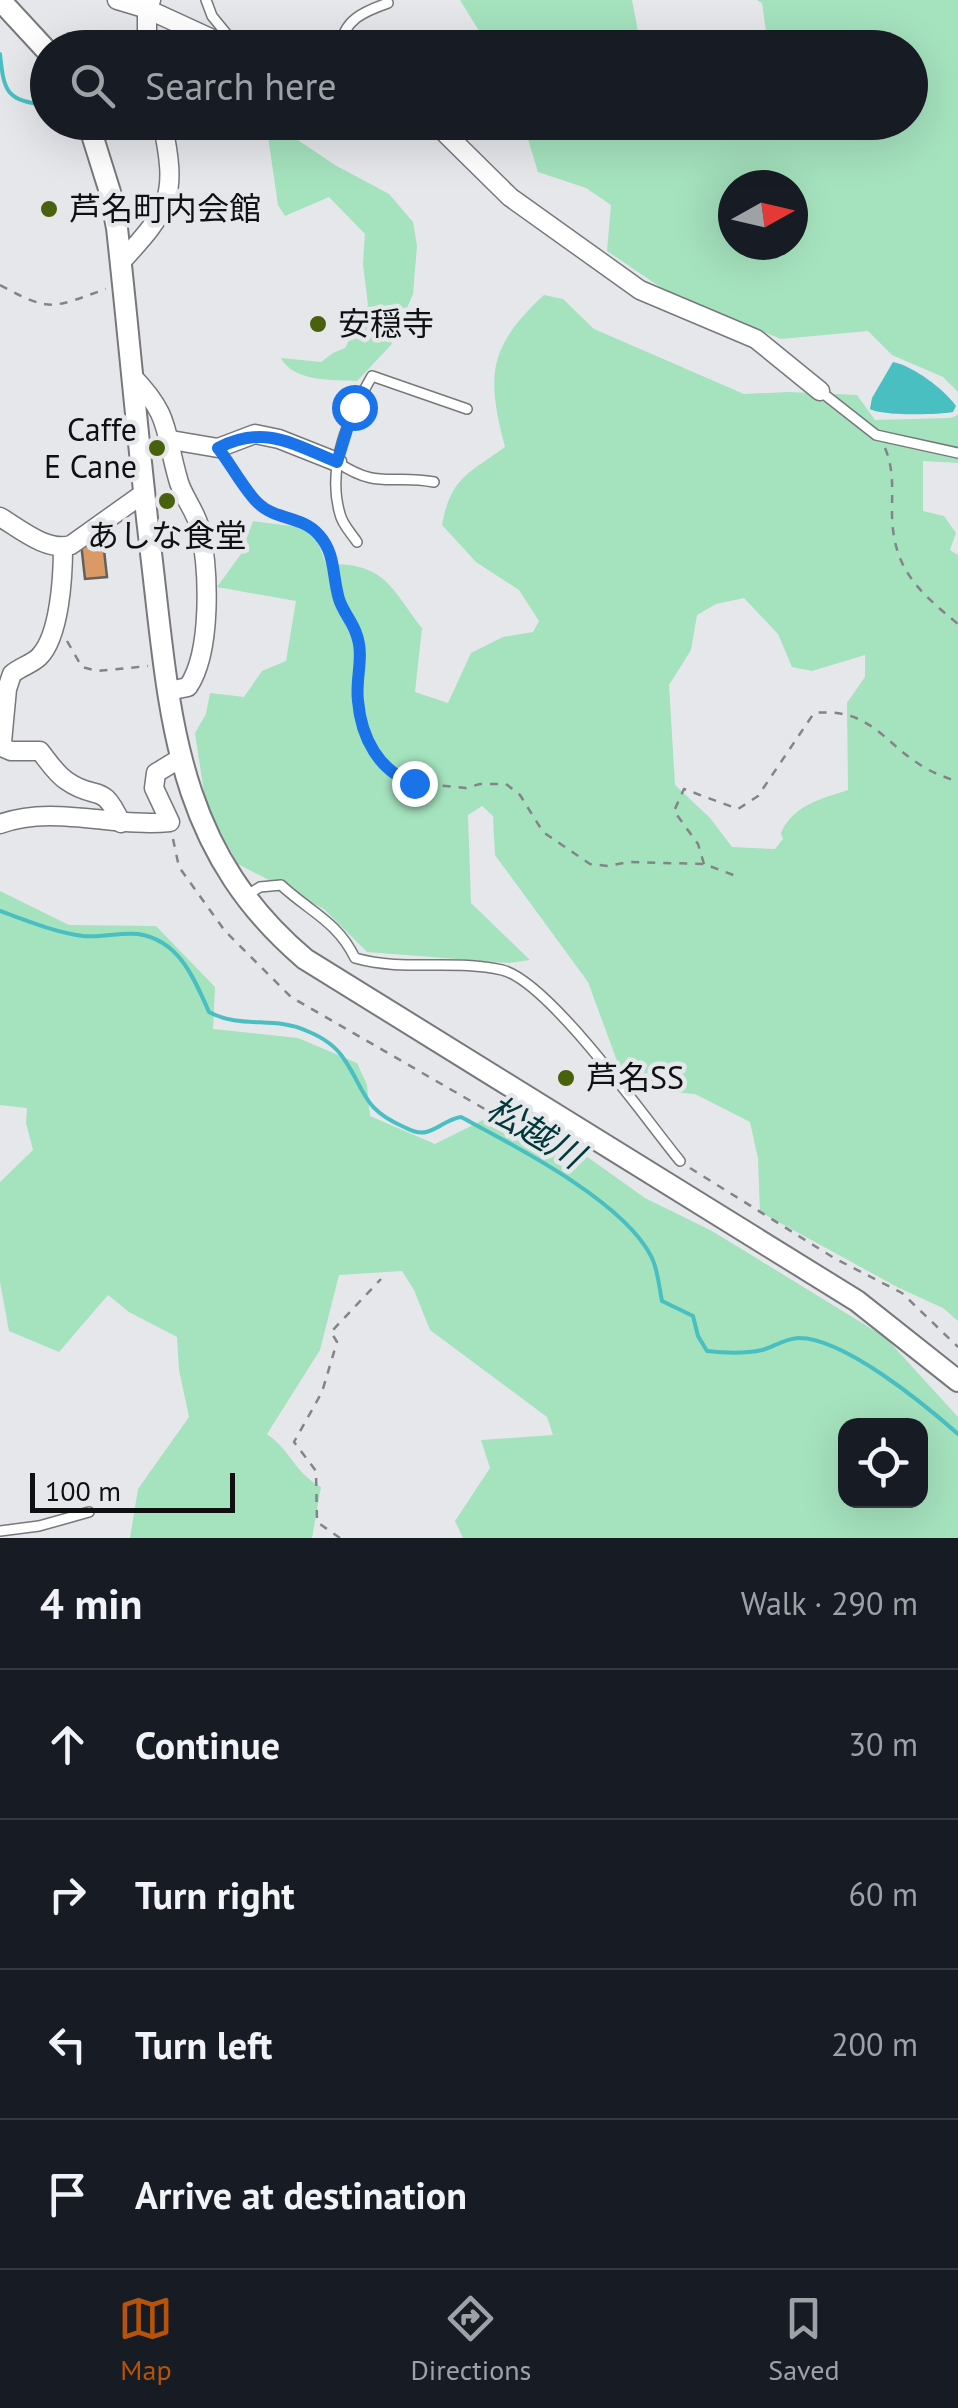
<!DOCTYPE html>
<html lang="en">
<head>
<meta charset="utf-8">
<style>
  body { margin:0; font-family:"PT Sans","Noto Sans JP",sans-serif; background:#242831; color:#f1f3f6 }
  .controls { position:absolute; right:30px; bottom:30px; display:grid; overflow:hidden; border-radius:20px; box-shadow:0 10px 40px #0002 }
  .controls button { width:90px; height:90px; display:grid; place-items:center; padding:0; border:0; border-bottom:2px solid #363941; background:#171b24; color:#f1f3f6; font:50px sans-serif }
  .compass { position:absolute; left:718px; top:170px; width:90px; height:90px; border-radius:50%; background:#171b24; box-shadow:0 10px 40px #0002; rotate:82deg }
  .scale { position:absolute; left:30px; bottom:25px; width:205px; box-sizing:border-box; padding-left:10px; border:5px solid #0f1011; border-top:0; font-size:28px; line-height:35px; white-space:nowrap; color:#0f1011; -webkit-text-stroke:8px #e6e7eb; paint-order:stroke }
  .stop { position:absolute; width:30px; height:30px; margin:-22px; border:8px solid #1a73e8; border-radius:50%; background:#fff }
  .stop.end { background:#1a73e8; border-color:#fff; box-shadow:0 2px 10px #0008 }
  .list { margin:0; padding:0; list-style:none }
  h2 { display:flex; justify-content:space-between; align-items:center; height:130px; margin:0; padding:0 40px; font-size:42px }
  h2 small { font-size:32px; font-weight:400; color:#9ea1a6 }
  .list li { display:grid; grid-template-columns:65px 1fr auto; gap:30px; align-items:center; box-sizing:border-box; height:150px; padding:0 40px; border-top:2px solid #363941 }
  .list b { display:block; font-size:38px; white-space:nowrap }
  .list em { font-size:32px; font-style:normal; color:#9ea1a6 }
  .icon { flex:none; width:55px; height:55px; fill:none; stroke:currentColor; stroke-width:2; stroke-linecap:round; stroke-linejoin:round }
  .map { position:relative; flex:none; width:958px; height:1538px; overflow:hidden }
  .search { position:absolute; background:#171b24; box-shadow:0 10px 40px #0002; left:30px; right:30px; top:30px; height:110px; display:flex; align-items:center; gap:25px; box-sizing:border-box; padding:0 35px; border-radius:55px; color:#9ea1a6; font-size:38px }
  .sheet { height:730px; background:#171b24 }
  nav { display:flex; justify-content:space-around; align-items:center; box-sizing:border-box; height:140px; border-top:2px solid #363941; background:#171b24; font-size:28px; color:#9ea1a6 }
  nav a { display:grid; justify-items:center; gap:5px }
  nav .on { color:#b45309 }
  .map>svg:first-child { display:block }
</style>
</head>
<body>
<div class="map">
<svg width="958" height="1538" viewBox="0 0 958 1538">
  <rect width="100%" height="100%" fill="#e6e7eb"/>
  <g fill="#a5e2be" fill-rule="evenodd">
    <polygon points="460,0 632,0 641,47 489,47"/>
    <path d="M 757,0 L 958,0 L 958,392 L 943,377 L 892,355 L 868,331 L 781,339 L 672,295 L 607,251 L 611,205 L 586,188 L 538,172 L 523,123 L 910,122 L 910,48 L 751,47 L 766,31 L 762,3 ZM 733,185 L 793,185 L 793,245 L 733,245 Z"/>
    <path d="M 277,126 L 335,165 L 389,194 L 413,222 L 417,246 L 413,294 L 391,345 L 357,381 C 334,380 293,382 281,358 L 321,362 L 333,353 L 345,348 L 368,305 L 363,264 L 365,234 L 329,197 L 285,216 L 278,205 L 267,129 Z"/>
    <path d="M 544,295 L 563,299 L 594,329 L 744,394 L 789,392 L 857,395 L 875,420 L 950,418 L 958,415 L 958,463 L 923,461 L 923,511 L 944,516 L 956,533 L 950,550 L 958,555 L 958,1321 L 943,1308 L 899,1288 L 760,1212 L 758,1158 L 750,1122 L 695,1094 L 627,1088 L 588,982 L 495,855 L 493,816 L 482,806 L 468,815 L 471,903 L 530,960 L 509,963 L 367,952 L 324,909 L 238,864 L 206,806 L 195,733 L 206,714 L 210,693 L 244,697 L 262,671 L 286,661 L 296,601 L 217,587 L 241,554 L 253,521 L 313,529 L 326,564 C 385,563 389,585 422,628 L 415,692 L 448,703 L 471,653 L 503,637 L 533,632 L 539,621 L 519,590 L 476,562 L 442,525 C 451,477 468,474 505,447 C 486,375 488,347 544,295 ZM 744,598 L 778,634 L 792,667 L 812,671 L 865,655 L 865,677 L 847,703 L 848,790 C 821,799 793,805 781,833 L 783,839 L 775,849 L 732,847 L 710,818 L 675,785 L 669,685 L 691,650 L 697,615 L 716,604 Z"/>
    <path d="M 0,891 L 69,925 L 156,926 L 215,987 L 213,1029 L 298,1038 L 357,1063 L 367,1085 L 370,1116 L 435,1144 L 509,1107 L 548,1129 L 645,1198 L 712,1231 L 885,1337 L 958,1417 L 958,1538 L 463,1538 L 455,1521 L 490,1468 L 481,1440 L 553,1435 L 547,1417 L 430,1330 L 414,1290 L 402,1271 L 339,1275 L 320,1350 L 267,1434 C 293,1453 293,1471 321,1487 L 312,1538 L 130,1538 L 138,1489 L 189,1417 L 179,1370 L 177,1337 L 129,1312 L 108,1295 L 59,1352 L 9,1331 L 0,1282 L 0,1182 L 33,1150 L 26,1123 L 27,1108 L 0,1105 ZM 846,1426 L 920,1426 L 920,1500 L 846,1500 Z"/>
  </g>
  <path fill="#4abfc2" d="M 893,362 C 913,366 944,389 956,406 L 953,412 C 937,415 882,416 870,409 L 872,398 Z"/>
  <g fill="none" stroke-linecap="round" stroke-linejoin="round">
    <g stroke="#4abfc2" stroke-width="4">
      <path d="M 0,54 C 4,91 5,101 48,105"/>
      <polyline points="372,122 416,131"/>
      <polyline points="168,123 177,130 189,122"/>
      <path d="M 0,911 C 28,921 54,932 83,936 C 101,938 120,932 138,934 C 179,940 194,978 209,1012 C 240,1029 276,1016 307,1031 C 322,1037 335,1045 344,1059 C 366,1091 362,1109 404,1127 C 410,1130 418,1134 426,1132 C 439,1129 447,1119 461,1117 C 515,1146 623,1201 651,1256 C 658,1269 659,1287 662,1301 L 693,1316 L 698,1336 L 707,1351 C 725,1353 744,1354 762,1350 C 774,1347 786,1338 799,1338 C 844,1338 924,1404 958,1434"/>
    </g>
  </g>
  <polygon fill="#db9a65" stroke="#63615f" stroke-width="2.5" points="103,541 107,577 85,579 81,543"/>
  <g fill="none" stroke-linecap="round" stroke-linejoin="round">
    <g stroke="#77787b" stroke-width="12">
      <g id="service">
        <polyline points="206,0 212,16 234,43"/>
        <path d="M 341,48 C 342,20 365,11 388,3"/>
        <polyline points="820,391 876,435 958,453"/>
        <path d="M 337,462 C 378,490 391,474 434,482"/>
        <path d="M 357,542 C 351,533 342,524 340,514 C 326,467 349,416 372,376 L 467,409"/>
        <path d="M 247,895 L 260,887 L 281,885 C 310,912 337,921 355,958 C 404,972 454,959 502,970 C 549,981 646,1120 680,1161"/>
        <polyline points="0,1531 39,1526 89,1512"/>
      </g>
    </g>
    <g stroke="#77787b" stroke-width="21">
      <g id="minor">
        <polyline points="117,0 147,9 232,48"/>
        <polyline points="147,48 147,9 151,0"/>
        <polyline points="416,122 442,130 510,197 640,290 756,339 820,391"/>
        <path d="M 121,262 C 170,209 178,196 162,122"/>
        <path d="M 132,376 C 171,416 164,430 178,479 C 182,496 196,511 200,529 C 209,570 212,652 188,687 L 168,691"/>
        <polyline points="171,440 218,448 255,434 279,439 337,462"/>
        <path d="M 0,517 C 20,529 47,552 71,545 L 144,493"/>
        <path d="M 63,547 C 63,576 60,636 39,657 C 32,664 20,667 12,674 L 7,689 L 2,742 L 4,748 L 11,751 L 40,751 C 48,761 56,774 67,781 C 97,802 102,780 121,823"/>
        <path d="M 0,824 C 53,804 115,828 170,822 L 154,788 L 156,773 L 179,759"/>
      </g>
    </g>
    <g stroke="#77787b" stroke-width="24">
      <g id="tertiary">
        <polyline points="0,0 48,52"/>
        <path d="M 88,122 L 110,192 L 117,228 C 129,336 138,444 151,553 C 170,712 173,847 305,959 L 857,1301 L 958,1381"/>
      </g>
    </g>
    <g stroke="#838487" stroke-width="2.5" stroke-dasharray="8 8" stroke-linecap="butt">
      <path d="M 0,285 C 52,313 51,308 106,289"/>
      <path d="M 885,448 C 894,469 892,489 892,511 C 892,568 917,590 958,624"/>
      <polyline points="229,461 255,502 271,512 309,525 327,547 332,559 338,597 356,630 360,648 357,699 365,739 398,778 415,783 466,788 480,784 506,784 520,795 543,832 590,864 608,866 628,862 704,864 736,876"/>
      <polyline points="67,641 82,667 98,671 148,666"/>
      <polyline points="173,839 179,867 225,931 291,997 495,1115"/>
      <path d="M 704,864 L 698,844 L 674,811 L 684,789 L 738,809 L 758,796 L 814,713 C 873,707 884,746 929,770 C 938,775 948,778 958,782"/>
      <polyline points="690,1168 834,1258 902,1293 958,1347"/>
      <polyline points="340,1538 317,1522 316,1471 294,1442 322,1392 337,1342 331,1332 381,1279"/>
    </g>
    <use href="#service" stroke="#fff" stroke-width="9"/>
    <use href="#minor" stroke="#fff" stroke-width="18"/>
    <use href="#tertiary" stroke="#fff" stroke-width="20"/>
  </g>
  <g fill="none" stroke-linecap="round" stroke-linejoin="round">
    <path stroke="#1a73e8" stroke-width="12" d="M 354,407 L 337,462 C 293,444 264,424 218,448 C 230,463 246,493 259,504 C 276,520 303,516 319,535 C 336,554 332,576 339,599 C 343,612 352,621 356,633 C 365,656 355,678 358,701 C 361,737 379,772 414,783"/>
  </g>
  <g fill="#49600c" stroke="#e6e7eb" stroke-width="4">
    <circle cx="49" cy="209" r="10"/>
    <circle cx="318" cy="324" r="10"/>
    <circle cx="157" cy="448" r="10"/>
    <circle cx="167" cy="501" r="10"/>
    <circle cx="566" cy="1078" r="10"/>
  </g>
  <g text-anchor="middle" stroke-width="9" stroke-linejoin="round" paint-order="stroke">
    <g font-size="32" fill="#0f1011" stroke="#e6e7eb" text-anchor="start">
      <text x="69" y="220">芦名町内会館</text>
      <text x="338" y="335">安穏寺</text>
      <text x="137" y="441" text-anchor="end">Caffe<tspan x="137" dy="37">E Cane</tspan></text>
      <text x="167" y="547" text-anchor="middle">あしな食堂</text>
      <text x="586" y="1089">芦名SS</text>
    </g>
    <g font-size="35" font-style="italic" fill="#00393a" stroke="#e6e7eb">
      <text transform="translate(535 1132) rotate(31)" y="12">松越川</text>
    </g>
  </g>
</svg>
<div class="controls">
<button><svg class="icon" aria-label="locate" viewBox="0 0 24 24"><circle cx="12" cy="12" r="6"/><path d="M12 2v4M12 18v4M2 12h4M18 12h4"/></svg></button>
</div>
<svg class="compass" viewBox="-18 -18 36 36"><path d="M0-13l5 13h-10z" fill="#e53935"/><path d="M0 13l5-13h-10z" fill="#9ea1a6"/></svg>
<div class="scale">100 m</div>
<div class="stop" style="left:354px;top:407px"></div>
<div class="stop end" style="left:414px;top:783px"></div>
<div class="search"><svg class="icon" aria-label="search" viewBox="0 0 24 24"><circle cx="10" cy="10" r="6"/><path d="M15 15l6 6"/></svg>Search here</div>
</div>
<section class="sheet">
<h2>4 min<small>Walk · 290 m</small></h2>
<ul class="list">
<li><svg class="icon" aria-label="ahead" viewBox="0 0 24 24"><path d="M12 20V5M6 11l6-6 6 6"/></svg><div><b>Continue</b></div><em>30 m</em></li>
<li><svg class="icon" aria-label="right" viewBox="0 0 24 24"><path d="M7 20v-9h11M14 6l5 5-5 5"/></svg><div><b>Turn right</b></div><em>60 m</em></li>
<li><svg class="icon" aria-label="left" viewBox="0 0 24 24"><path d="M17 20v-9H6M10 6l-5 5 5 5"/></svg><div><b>Turn left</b></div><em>200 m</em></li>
<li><svg class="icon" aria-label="arrive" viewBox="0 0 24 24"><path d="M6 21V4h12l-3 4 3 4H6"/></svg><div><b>Arrive at destination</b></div></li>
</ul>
</section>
<nav>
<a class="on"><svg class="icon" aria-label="map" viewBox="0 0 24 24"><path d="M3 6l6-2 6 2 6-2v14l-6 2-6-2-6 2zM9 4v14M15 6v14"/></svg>Map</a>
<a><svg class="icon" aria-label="directions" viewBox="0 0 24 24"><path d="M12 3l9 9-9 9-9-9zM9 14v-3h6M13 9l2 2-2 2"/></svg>Directions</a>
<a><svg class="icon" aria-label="saved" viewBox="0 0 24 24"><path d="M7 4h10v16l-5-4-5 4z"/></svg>Saved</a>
</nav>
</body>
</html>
